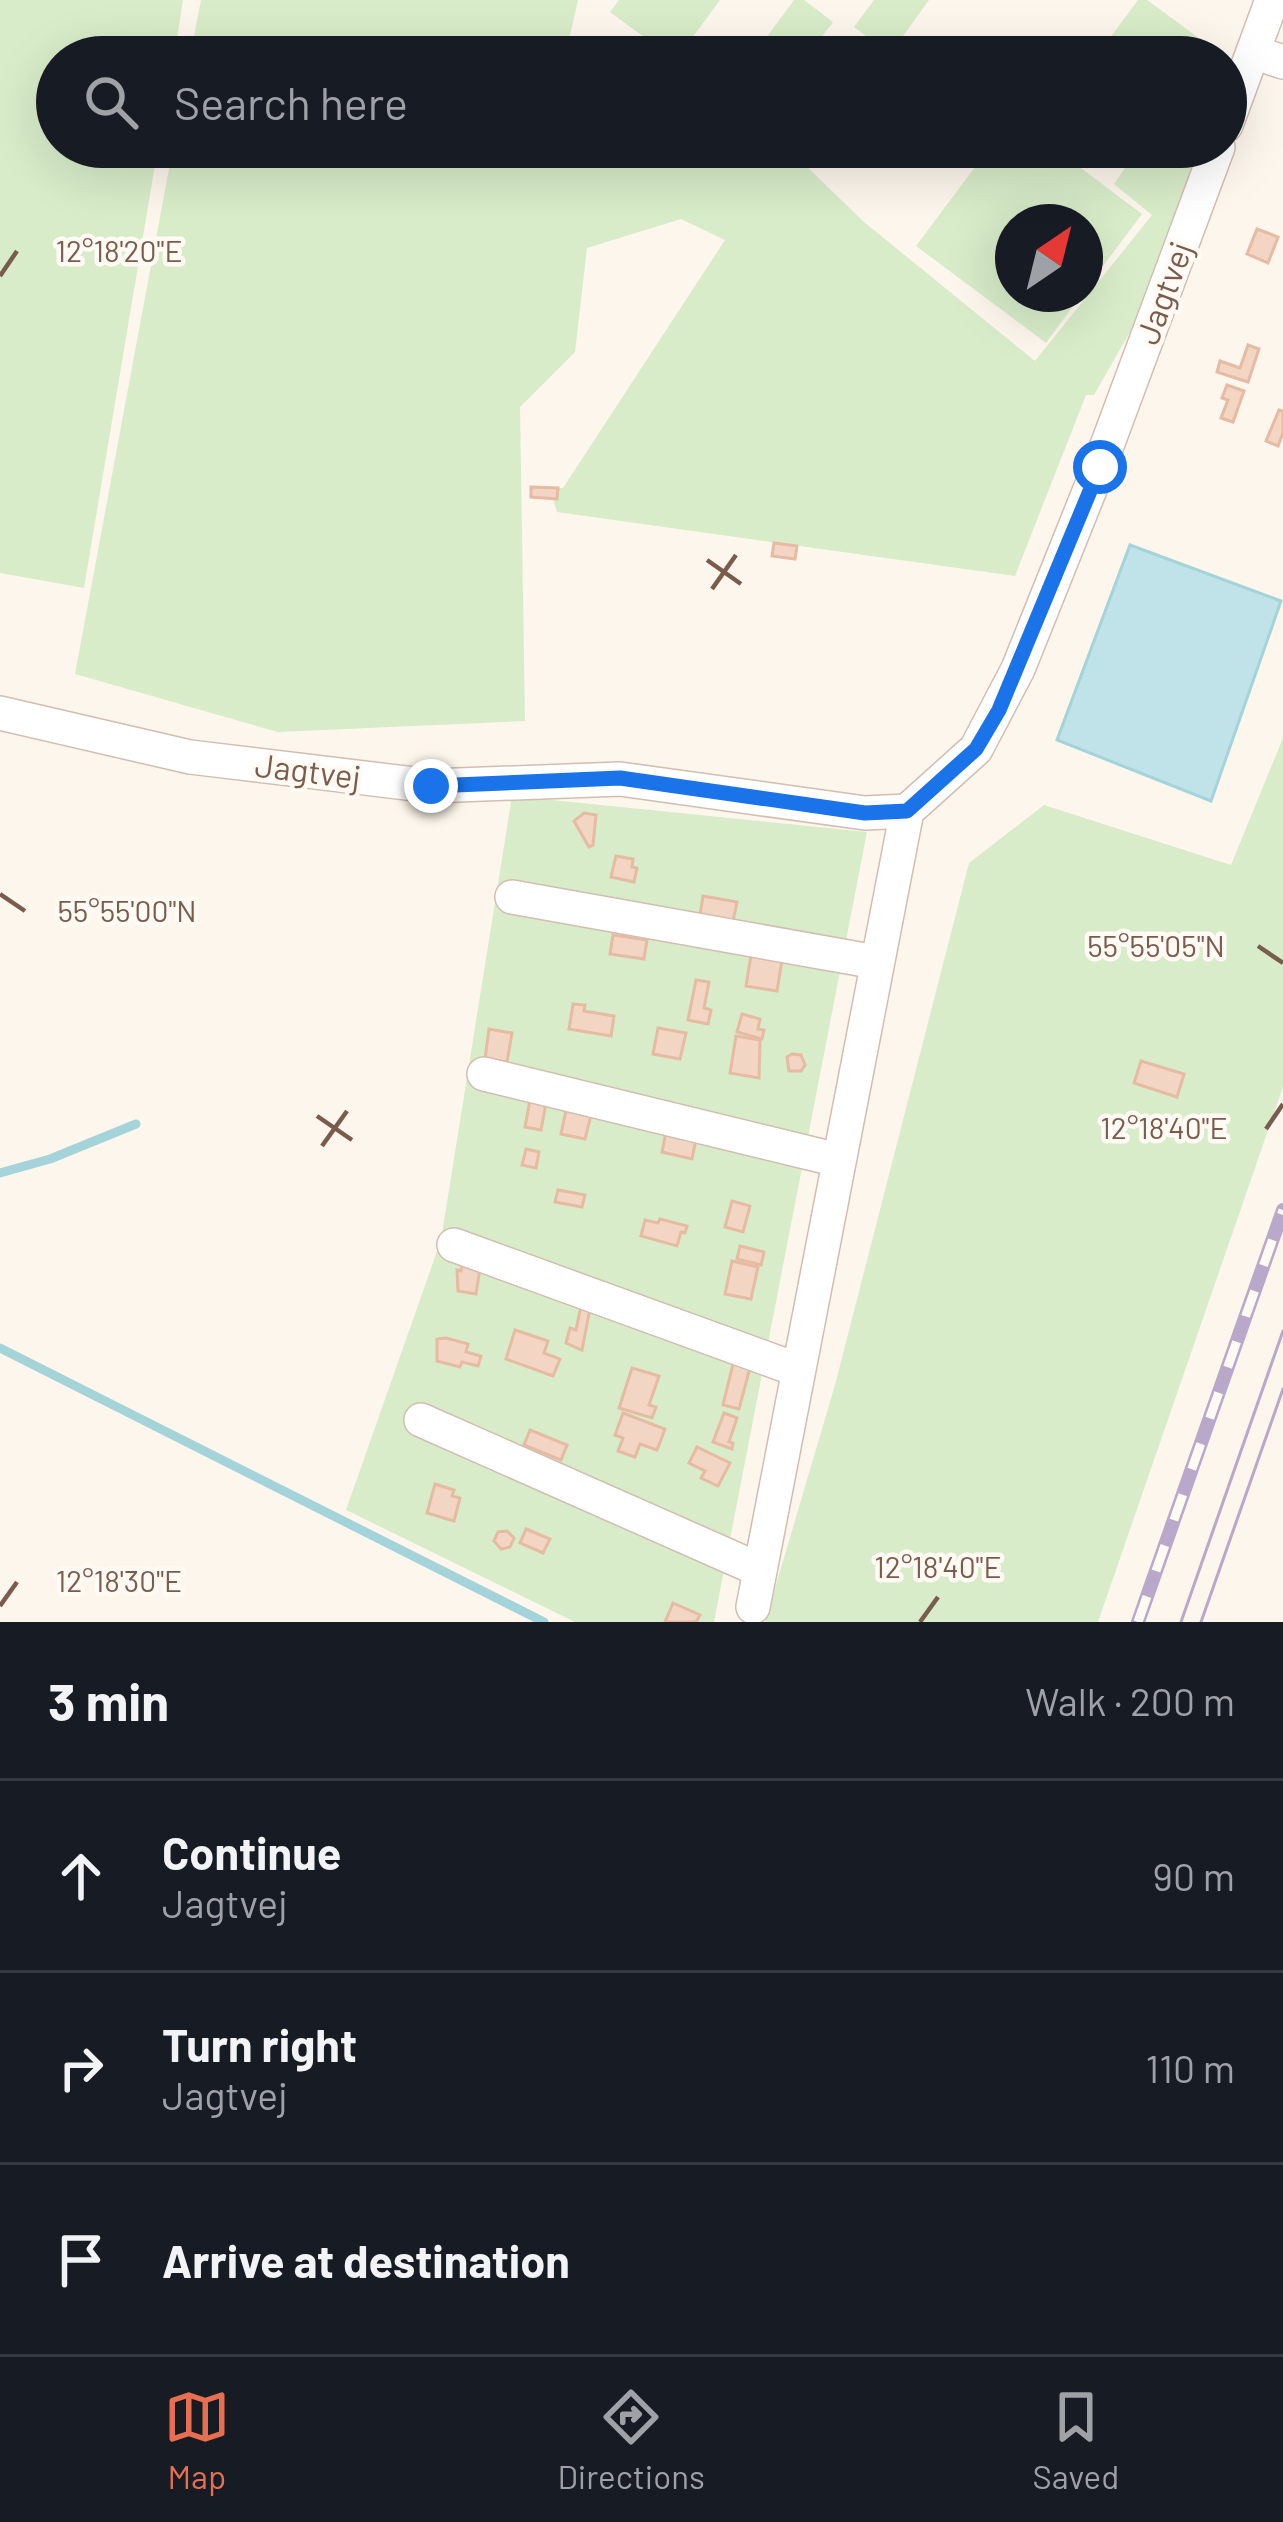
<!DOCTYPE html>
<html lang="en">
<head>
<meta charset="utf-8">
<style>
  body { margin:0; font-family:Barlow,sans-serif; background:#242831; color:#f1f3f6 }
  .compass { position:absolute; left:995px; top:204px; width:108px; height:108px; border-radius:50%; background:#171b24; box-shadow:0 12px 48px #0002; rotate:35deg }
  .stop { position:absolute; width:36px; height:36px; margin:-27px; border:9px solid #1a73e8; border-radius:50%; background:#fff }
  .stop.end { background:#1a73e8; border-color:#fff; box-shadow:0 3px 12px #0008 }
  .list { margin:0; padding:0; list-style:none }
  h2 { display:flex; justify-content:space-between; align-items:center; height:156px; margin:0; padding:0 48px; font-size:51px }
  h2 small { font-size:39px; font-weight:400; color:#9ea1a6 }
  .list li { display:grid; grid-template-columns:78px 1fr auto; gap:36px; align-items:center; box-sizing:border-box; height:192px; padding:0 48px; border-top:3px solid #363941 }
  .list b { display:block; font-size:45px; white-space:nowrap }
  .list p { margin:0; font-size:39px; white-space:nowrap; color:#9ea1a6 }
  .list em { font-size:39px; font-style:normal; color:#9ea1a6 }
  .icon { flex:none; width:66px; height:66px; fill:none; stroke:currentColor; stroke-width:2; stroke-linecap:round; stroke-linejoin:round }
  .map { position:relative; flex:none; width:1283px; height:1622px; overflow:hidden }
  .search { position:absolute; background:#171b24; box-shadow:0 12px 48px #0002; left:36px; right:36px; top:36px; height:132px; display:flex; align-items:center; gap:30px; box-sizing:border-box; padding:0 42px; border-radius:66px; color:#9ea1a6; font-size:45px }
  .sheet { height:732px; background:#171b24 }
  nav { display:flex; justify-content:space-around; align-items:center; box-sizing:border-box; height:168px; border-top:3px solid #363941; background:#171b24; font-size:33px; color:#9ea1a6 }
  nav a { display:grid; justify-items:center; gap:6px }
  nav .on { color:#e76f51 }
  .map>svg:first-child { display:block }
</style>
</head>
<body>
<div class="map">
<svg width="1283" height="1622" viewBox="0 0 1283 1622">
  <rect width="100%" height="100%" fill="#fdf6ec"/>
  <g fill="#d8ecc9">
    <polygon points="0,0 183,0 174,57 57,57 57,147 158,147 84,588 0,573"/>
    <polygon points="201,0 578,0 568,44 596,57 190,57"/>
    <polygon points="619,0 720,0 678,57 671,57 610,12"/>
    <polygon points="794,0 804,0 833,22 807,57 752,57"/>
    <polygon points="874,0 929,0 890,54 854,27"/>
    <polygon points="1138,0 1147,0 1207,44 1197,57 1096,57"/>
    <polygon points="173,147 777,147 800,160 864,222 1035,361 1152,215 1114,184 1139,147 1199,147 1131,330 1094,395 1086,395 1015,576 557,512 553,499 557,498 558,488 563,488 725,240 681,219 587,248 575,352 520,407 525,721 278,732 75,674"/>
    <polygon points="990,147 1053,147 1142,214 1085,290 1085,222 1013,222 1013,294 1082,294 1046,343 916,246"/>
    <polygon points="1283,738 1283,1087 1098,1622 765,1622 835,1385 969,863 1044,805 1231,865"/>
    <polygon points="512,796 867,832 714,1622 575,1622 346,1510 441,1240"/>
  </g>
  <polygon fill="#bfe3e8" stroke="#a5d3da" stroke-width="3" points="1130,545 1281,601 1211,801 1057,740"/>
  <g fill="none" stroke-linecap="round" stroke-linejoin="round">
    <g stroke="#a5d3da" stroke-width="9">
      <polyline points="0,1173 50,1159 136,1124"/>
      <polyline points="0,1348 544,1622"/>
    </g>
  </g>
  <g fill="#f3d5c3" stroke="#e6bba3" stroke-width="3">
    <polygon points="1257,229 1278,237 1268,263 1247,254"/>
    <polygon points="1248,345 1259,349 1248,382 1217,372 1220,361 1240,368"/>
    <polygon points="1227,385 1244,391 1233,422 1221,418 1228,400 1222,398"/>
    <polygon points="1279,410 1283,411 1283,433 1278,446 1266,441"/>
    <polygon points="531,487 558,488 557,499 531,497"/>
    <polygon points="774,543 797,546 795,559 772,556"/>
    <polygon points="584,813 596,815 593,845 589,847 574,821"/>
    <polygon points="616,856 633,859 632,867 637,868 634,882 611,877"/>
    <polygon points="703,896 737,902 733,921 700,915"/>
    <polygon points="613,935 647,940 644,959 610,954"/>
    <polygon points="752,949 783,954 777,991 746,986"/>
    <polygon points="696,980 709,982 704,1008 711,1010 708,1024 688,1020"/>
    <polygon points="573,1004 585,1005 584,1011 614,1016 611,1036 569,1029"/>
    <polygon points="742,1014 760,1019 758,1029 764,1030 762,1039 737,1032"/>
    <polygon points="658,1028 686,1033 680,1059 653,1054"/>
    <polygon points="489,1029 512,1033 507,1062 485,1059"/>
    <polygon points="736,1036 760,1040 759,1078 730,1073"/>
    <polygon points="792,1054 801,1055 805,1065 801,1071 789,1071 787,1057"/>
    <polygon points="1141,1061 1184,1074 1177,1097 1134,1083"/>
    <polygon points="530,1100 546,1103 541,1130 525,1127"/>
    <polygon points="566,1110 591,1115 585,1139 561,1134"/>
    <polygon points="666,1132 696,1139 692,1159 662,1152"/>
    <polygon points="526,1149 539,1152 536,1168 522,1165"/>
    <polygon points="558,1190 585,1195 582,1207 555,1202"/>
    <polygon points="732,1201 750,1206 743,1232 725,1227"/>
    <polygon points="660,1219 687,1226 685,1233 681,1232 677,1246 641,1236 645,1220 658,1223"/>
    <polygon points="740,1246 764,1252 761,1265 737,1259"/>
    <polygon points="732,1261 758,1267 751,1299 725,1294"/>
    <polygon points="462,1265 480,1268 476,1294 458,1291 457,1270 461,1271"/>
    <polygon points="581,1306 590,1308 582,1350 566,1343 570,1328 576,1330"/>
    <polygon points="515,1330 548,1341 544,1353 560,1359 553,1376 506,1359"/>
    <polygon points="446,1338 468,1344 466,1352 481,1356 478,1366 462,1362 460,1367 437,1361 437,1339"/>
    <polygon points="734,1360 751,1364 739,1409 723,1405"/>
    <polygon points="632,1368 659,1376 649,1405 656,1407 652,1418 619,1408"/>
    <polygon points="623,1413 665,1429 657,1450 640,1444 635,1457 618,1451 623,1438 615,1435"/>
    <polygon points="724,1413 737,1418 729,1442 733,1443 732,1449 713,1442"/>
    <polygon points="530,1430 567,1445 561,1460 524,1445"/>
    <polygon points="697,1447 730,1463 718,1486 701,1478 705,1471 689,1463"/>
    <polygon points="435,1484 454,1490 452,1496 460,1498 454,1521 427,1513"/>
    <polygon points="526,1529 550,1539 543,1553 520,1543"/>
    <polygon points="507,1531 514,1538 510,1547 501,1549 494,1541 498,1532"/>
    <polygon points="673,1603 700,1615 696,1622 665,1622"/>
  </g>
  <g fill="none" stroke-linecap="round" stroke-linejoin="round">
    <g stroke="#d1beb0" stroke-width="36">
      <g id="minor">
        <polyline points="1253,52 1283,62"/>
        <polyline points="1226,125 1272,0"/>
        <polyline points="0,713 190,757 431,786 620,779 865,813 907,811"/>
        <polyline points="512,897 876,962"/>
        <polyline points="484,1074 838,1160"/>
        <polyline points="454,1245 798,1370"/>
        <polyline points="421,1420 760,1570"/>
        <polyline points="753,1607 907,811 976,749 1018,669 1099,467 1218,147"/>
      </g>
    </g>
    <use href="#minor" stroke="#fff" stroke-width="33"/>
    <g stroke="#b9a8c9" stroke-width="3">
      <polyline points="1181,1622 1283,1331"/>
      <polyline points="1201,1622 1283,1389"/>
    </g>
    <g stroke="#b9a8c9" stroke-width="14">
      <polyline id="rail" points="1138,1622 1283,1210"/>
    </g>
    <use href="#rail" stroke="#fffaf3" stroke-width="9" stroke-dasharray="27" stroke-linecap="butt"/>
  </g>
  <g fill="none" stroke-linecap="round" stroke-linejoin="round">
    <polyline stroke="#1a73e8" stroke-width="15" points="431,786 620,778 865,813 907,811 976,749 999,710 1100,467"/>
  </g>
  <path fill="none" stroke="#7a5c4d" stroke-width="4.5" d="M 0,276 L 17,251M 707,560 L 741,584M 712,589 L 736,555M 0,894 L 25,911M 1258,946 L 1283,963M 317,1116 L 352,1140M 1266,1129 L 1283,1104M 322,1146 L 347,1111M 0,1606 L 17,1582M 920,1622 L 938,1597"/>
  <g text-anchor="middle" stroke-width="9" stroke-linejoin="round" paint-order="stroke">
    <g font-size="33" fill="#7a5c4d" stroke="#fffaf3">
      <text transform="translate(1164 293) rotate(-70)" y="12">Jagtvej</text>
      <text transform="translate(308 771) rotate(7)" y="12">Jagtvej</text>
    </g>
  </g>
  <g font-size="30" text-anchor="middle" fill="#7a5c4d" stroke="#fffaf3" stroke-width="9" stroke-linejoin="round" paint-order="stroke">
    <text x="119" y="262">12°18'20"E</text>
    <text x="127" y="922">55°55'00"N</text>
    <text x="1156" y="957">55°55'05"N</text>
    <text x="1164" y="1139">12°18'40"E</text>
    <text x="938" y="1578">12°18'40"E</text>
    <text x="119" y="1592">12°18'30"E</text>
  </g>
</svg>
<svg class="compass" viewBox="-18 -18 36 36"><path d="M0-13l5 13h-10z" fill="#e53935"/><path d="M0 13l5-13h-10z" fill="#9ea1a6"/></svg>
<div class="stop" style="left:1100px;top:467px"></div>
<div class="stop end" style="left:431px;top:786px"></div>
<div class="search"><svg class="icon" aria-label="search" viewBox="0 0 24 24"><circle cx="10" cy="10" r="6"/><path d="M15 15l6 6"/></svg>Search here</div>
</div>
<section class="sheet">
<h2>3 min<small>Walk · 200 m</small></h2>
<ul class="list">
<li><svg class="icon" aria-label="ahead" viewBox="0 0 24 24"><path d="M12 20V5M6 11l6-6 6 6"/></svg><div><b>Continue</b><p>Jagtvej</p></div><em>90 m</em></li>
<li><svg class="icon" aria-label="right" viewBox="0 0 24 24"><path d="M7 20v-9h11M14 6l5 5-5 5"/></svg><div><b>Turn right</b><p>Jagtvej</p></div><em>110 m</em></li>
<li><svg class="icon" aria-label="arrive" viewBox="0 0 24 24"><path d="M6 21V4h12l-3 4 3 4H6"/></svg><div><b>Arrive at destination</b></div></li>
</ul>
</section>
<nav>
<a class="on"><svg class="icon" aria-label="map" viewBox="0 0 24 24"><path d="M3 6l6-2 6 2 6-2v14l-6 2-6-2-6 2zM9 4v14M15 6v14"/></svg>Map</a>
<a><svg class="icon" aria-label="directions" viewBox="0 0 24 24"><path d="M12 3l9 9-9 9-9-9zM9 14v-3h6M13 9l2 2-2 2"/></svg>Directions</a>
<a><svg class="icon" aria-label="saved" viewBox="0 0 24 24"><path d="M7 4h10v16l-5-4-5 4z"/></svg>Saved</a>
</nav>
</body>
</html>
